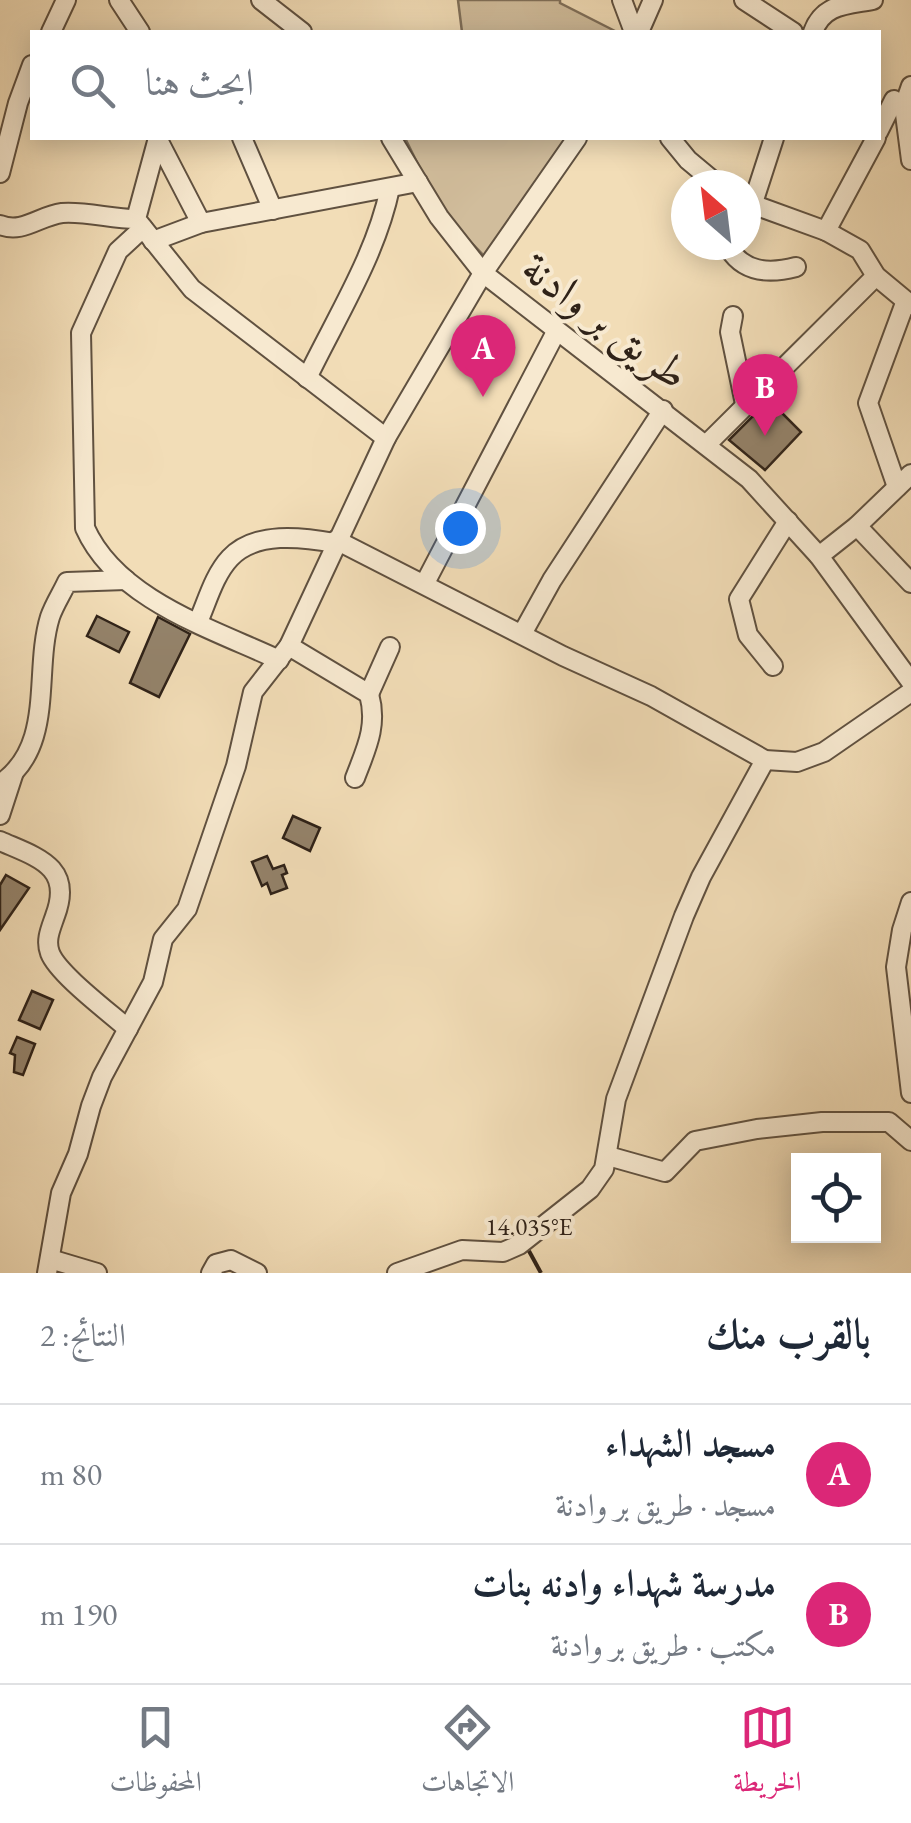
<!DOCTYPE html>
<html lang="ar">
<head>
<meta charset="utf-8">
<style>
  body { margin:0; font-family:"EB Garamond",Amiri,serif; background:#f6f6f7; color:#1f2937; direction:rtl }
  .controls { position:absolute; right:30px; bottom:30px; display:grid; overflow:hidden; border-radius:0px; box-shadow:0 5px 25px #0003 }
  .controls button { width:90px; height:90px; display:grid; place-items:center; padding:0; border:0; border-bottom:2px solid #e0e1e3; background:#fff; color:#1f2937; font:50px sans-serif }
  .compass { position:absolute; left:671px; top:170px; width:90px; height:90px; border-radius:50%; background:#fff; box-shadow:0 5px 25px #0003; rotate:332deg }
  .you { position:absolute; left:460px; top:528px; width:35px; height:35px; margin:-25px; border:8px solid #fff; border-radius:50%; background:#1a73e8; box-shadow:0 0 0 15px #1a73e833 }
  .badge { display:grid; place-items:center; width:65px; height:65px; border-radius:50%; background:#db2777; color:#fff; font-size:32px; font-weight:700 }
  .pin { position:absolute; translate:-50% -82px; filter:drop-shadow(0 2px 5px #0008) }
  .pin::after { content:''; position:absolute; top:52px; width:35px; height:30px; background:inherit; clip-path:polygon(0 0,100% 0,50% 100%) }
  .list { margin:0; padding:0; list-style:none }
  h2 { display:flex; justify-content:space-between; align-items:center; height:130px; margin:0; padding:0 40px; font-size:42px }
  h2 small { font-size:32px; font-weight:400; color:#747a83 }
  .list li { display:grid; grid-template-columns:65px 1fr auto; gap:30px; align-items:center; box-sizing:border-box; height:140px; padding:0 40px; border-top:2px solid #e0e1e3 }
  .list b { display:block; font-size:38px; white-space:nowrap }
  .list p { margin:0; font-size:32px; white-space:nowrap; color:#747a83 }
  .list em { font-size:32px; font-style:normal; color:#747a83 }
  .icon { flex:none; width:55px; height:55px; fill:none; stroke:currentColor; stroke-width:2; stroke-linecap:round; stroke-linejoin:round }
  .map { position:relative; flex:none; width:911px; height:1273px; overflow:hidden; direction:ltr }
  .search { position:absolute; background:#fff; box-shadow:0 5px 25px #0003; left:30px; right:30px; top:30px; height:110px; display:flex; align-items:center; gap:25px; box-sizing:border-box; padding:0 35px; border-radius:0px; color:#747a83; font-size:38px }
  .sheet { height:410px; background:#fff }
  nav { display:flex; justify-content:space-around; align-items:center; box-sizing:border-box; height:140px; border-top:2px solid #e0e1e3; background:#fff; font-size:28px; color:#747a83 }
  nav a { display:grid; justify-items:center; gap:5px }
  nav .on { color:#db2777 }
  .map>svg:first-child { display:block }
</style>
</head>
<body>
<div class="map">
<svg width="911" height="1273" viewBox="0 0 911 1273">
  <rect width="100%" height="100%" fill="#f2ddb7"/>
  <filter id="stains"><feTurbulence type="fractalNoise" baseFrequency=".002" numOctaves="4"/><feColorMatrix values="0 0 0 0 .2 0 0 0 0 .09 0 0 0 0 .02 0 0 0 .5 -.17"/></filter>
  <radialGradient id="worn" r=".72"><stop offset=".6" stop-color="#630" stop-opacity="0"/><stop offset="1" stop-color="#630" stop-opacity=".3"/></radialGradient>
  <g fill="#d1bd9c" stroke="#80705a" stroke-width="2.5">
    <polygon points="458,0 560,0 560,3 617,32 462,32"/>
    <polygon points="405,138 571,138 487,259 441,211"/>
  </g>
  <g fill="#94836b" stroke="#2f2218" stroke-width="2.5">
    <polygon points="769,400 801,432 765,470 729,440"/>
    <polygon points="97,616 129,632 119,652 87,636"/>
    <polygon points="158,617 190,634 159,697 130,683"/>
    <polygon points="293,816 320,828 310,851 283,838"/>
    <polygon points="267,856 273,869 284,865 287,873 282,875 287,888 271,894 267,883 262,886 252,862"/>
    <polygon points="6,875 29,888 0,930 0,885"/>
    <polygon points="32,991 53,1000 40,1029 19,1020"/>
    <polygon points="17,1037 35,1044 23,1075 14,1072 15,1055 10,1053"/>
  </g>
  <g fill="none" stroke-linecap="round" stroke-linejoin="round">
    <g stroke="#605140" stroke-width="22">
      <g id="minor">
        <polyline points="119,0 140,32"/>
        <polyline points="261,0 302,32"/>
        <polyline points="622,0 634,32"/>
        <polyline points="744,0 793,32"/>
        <polyline points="51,32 66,0"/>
        <polyline points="639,32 653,0"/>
        <path d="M 813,32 C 823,4 846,5 873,0"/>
        <polyline points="911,86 904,106 911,160"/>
        <polyline points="878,132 894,100"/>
        <polyline points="157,138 201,223"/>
        <polyline points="158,138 136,219 192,289 386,438"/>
        <polyline points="242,138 273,210"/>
        <polyline points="391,138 439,217 483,273 749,479 819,556 911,682"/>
        <polyline points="670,138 688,160 718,185"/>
        <polyline points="0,173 18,103 32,65"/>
        <polyline points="746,202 826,231 860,250 876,276 911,305"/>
        <polyline points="752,206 774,138"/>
        <path d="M 0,225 C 23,234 39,216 62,213 C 85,211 112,219 136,219"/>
        <path d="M 143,228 L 118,251 L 81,333 L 85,528 C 117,600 213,629 279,660"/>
        <polyline points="826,231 876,138"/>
        <polyline points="153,241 201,223 418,182"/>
        <path d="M 727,245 C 742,273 769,274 796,267"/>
        <polyline points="733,316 730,332 745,404"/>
        <path d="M 307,378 C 337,316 376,255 390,188"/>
        <polyline points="707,444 876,276"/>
        <polyline points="897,487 868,403 905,303"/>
        <polyline points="857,526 911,583"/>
        <polyline points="336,540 563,656 651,696 765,760 797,762 824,752 911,692"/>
        <polyline points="819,556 857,526 911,474"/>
        <polyline points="425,583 556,332"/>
        <path d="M 198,622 C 207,602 214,575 230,558 C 255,531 302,537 335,543"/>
        <polyline points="522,634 552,580 663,410"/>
        <path d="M 289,646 L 369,694 C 378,726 366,749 355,778"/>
        <polyline points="773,666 748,635 739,599 788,521"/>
        <polyline points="369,694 390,647"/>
        <path d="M 0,784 C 56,746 33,672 50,617 C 54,605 62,593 67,582 L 126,580"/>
        <polyline points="0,815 13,775"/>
        <path d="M 0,841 C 36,857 74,866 55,916 C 51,928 45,940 50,953 C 58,974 109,1012 128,1029"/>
        <polyline points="911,902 902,930 896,967 911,1093"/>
        <polyline points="608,1156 665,1172 695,1141 757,1129 822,1122 889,1122 911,1141"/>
        <polyline points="50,1259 97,1273"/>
        <polyline points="47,1273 61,1193 78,1154 91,1106 102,1077 153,982 163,939 187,909 236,766 253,692 289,646 386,438 483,273 577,138"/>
        <polyline points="211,1273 216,1264 231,1260 257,1273"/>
        <polyline points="397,1273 462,1250 503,1252 519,1245 590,1189 604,1169 616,1099 684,916 701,877 765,760"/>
      </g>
    </g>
    <use href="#minor" stroke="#f7e9d0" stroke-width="18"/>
  </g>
  <path fill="none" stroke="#2f2218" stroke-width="4" d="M 529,1251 L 541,1273"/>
  <g text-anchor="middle" stroke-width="8" stroke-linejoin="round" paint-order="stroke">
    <g font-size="45" fill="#2f2218" stroke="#f7e9d0">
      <text transform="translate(606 320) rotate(37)" y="16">طريق بر وادنة</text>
    </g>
  </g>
  <g font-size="25" text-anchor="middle" fill="#2f2218" stroke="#f7e9d0" stroke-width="8" stroke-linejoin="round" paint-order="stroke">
    <text x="529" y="1235">14.035°E</text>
  </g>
  <rect width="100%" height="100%" filter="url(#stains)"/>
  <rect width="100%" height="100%" fill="url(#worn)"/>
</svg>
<div class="controls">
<button><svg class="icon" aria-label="locate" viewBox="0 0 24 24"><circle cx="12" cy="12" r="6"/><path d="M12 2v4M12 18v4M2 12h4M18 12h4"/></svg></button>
</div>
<svg class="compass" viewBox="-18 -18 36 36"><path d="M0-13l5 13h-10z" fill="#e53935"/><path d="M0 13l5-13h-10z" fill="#747a83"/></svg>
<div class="you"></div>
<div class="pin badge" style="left:483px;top:397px">A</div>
<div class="pin badge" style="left:765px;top:436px">B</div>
<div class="search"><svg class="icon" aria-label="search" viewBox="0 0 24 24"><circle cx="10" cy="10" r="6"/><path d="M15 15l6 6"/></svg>ابحث هنا</div>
</div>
<section class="sheet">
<h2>بالقرب منك<small>النتائج: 2</small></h2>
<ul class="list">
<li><span class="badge">A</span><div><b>مسجد الشهداء</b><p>مسجد · طريق بر وادنة</p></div><em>80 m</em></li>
<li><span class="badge">B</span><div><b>مدرسة شهداء وادنه بنات</b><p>مكتب · طريق بر وادنة</p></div><em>190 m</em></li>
</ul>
</section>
<nav>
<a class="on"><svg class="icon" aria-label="map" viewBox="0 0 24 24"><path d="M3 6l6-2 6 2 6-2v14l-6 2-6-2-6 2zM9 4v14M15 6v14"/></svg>الخريطة</a>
<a><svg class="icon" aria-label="directions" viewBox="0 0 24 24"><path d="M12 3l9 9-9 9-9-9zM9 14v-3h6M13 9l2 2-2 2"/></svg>الاتجاهات</a>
<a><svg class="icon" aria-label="saved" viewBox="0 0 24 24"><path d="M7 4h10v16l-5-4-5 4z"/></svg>المحفوظات</a>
</nav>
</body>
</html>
